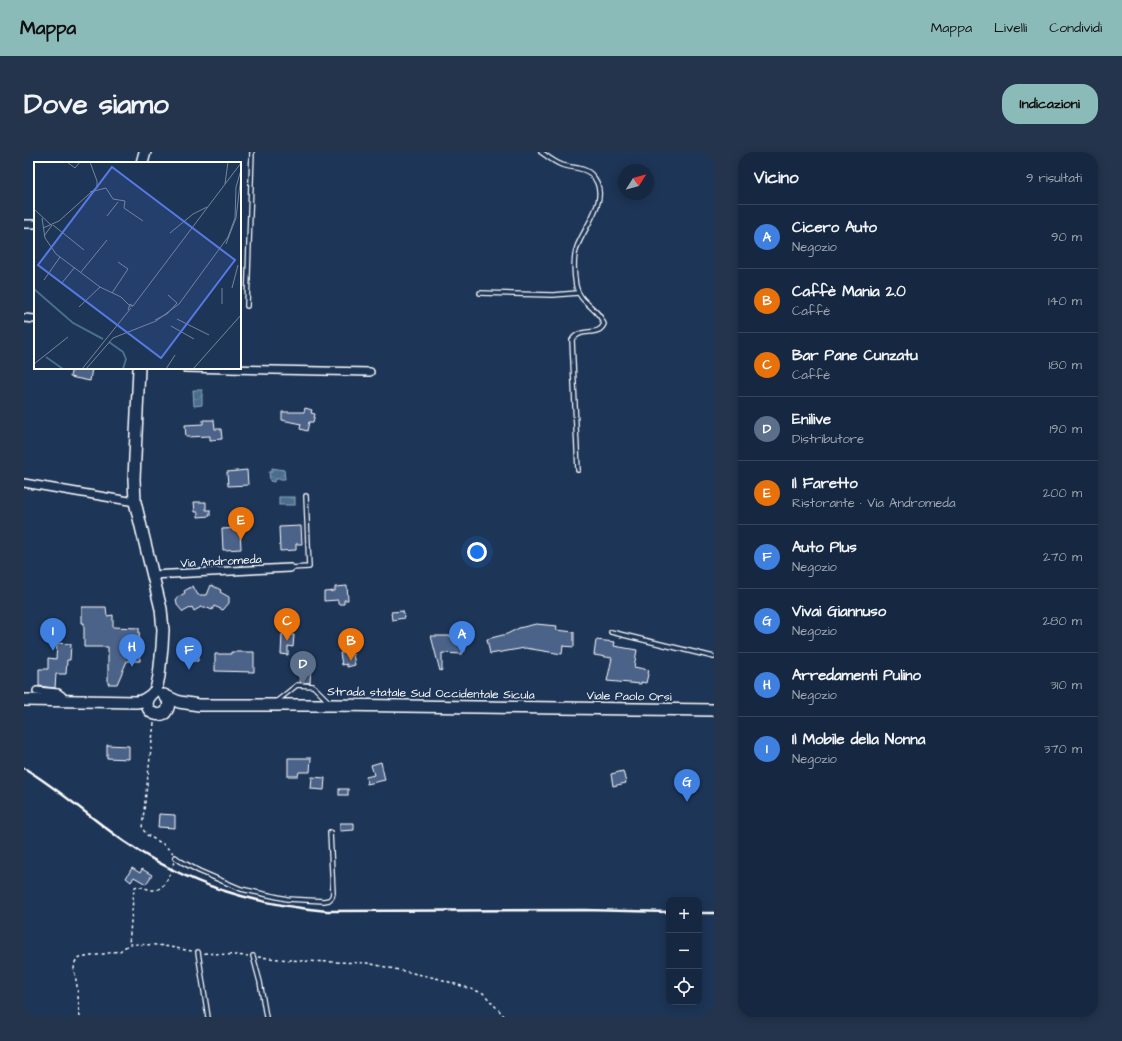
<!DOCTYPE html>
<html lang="it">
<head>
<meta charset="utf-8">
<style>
  body { margin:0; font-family:"Architects Daughter",sans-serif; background:#23344c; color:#f1f3f6 }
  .controls { position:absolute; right:12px; bottom:12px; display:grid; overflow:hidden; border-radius:8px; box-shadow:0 2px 10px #0003 }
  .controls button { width:36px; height:36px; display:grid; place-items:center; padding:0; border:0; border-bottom:1px solid #35445a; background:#162841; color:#f1f3f6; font:20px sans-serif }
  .compass { position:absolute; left:594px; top:12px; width:36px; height:36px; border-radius:50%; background:#162841; box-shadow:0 2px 10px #0003; rotate:53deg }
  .you { position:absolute; left:453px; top:400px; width:14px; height:14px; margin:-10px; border:3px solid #fff; border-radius:50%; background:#1a73e8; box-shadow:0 0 0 6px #1a73e833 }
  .badge { display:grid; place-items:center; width:26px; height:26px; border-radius:50%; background:#8bbbb9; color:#fff; font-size:13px; font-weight:700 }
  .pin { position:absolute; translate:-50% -33px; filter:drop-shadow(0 1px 2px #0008) }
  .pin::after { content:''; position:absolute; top:21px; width:14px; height:12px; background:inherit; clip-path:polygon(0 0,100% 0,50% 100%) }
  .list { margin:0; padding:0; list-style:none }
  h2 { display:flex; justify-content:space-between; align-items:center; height:52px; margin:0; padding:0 16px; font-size:17px }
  h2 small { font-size:13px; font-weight:400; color:#9ea6b1 }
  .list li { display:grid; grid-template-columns:26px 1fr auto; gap:12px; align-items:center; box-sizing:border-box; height:64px; padding:0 16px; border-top:1px solid #35445a }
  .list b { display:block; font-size:15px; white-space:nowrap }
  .list p { margin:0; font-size:13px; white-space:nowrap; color:#9ea6b1 }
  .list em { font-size:13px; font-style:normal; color:#9ea6b1 }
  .icon { flex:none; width:22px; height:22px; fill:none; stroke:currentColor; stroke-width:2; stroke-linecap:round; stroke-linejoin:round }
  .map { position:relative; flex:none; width:690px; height:865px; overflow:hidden; border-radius:16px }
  header { display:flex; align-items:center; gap:24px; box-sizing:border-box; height:56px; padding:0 20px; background:#8bbbb9; color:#111 }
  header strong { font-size:19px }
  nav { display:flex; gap:22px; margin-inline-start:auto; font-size:14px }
  .intro { display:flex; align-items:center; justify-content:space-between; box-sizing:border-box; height:96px; padding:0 24px }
  h1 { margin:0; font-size:28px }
  .button { padding:10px 18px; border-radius:16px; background:#8bbbb9; color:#111; font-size:14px; font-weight:700 }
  main { display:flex; gap:24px; padding:0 24px }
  aside { flex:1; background:#162841; border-radius:16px; box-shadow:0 2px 10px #0003 }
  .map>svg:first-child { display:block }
</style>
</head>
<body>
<header>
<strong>Mappa</strong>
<nav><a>Mappa</a><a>Livelli</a><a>Condividi</a></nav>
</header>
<div class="intro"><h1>Dove siamo</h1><a class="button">Indicazioni</a></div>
<main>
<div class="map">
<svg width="690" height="865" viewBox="0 0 690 865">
  <defs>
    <pattern id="water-waves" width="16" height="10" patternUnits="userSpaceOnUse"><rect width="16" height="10" fill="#496d8e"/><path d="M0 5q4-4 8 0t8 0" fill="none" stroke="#64839f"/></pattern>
  </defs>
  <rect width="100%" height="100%" fill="#1d3557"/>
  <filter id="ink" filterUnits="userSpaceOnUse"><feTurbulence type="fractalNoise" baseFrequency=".025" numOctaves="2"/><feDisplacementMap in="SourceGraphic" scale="8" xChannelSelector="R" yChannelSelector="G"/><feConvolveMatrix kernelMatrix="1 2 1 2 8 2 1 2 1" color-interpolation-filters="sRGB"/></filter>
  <g filter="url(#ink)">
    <g fill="url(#water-waves)" stroke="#92a7bb">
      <polygon points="169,238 178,238 178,253 170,254"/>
      <polygon points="248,316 260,318 261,327 252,327 250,330 246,329 245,320 248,320"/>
      <rect x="255" y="345" width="16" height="8"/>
    </g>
    <g fill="#4c6289" stroke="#fff">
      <polygon points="48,216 68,216 66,229 46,225"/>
      <polygon points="281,256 288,258 287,261 291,262 289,270 285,270 283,279 276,277 277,272 258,268 258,260 280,260"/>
      <polygon points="179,268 190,268 191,277 197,277 198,287 186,288 186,284 162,285 161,273 179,272"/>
      <polygon points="223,318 224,333 204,334 203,320"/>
      <polygon points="170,350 182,350 182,358 186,358 186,364 174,365 174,360 171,360"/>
      <polygon points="277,374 278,392 272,392 272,398 256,399 255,375"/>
      <polygon points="216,376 217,397 199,398 198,377"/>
      <polygon points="187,433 197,438 196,440 205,445 205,451 199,458 190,454 188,458 181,455 177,455 170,459 168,455 159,460 153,453 152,446 161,441 160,439 169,434 174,443 183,443"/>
      <polygon points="323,434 324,448 320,448 320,452 314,452 314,448 300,449 300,440 311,439 311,435"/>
      <polygon points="58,455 82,455 83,464 89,463 89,475 115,476 116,509 103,509 93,532 84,532 84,495 60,495 60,471 58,471"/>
      <polygon points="379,459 380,466 368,468 367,460"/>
      <polygon points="512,472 533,474 532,478 550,480 550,495 539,494 538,502 501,496 466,502 463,487 483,482 495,476"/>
      <polygon points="258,482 270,483 269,495 264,494 264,503 257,502"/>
      <polygon points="407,484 440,484 441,499 438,500 438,502 418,501 418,518 416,519"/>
      <polygon points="572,488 591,490 590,494 613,498 610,515 625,518 622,531 617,530 617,532 583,529 588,506 570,503"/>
      <polygon points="33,491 47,492 46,508 43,508 42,522 32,522 31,536 15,534 15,517 24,517 24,506 32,507"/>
      <polygon points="207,500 230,500 230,520 191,519 191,502 207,502"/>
      <polygon points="324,500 324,502 329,502 331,513 323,515 323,512 318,513 316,501"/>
      <polygon points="165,501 174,501 174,509 164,509"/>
      <polygon points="277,510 287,511 286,531 276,530"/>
      <polygon points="83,593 105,594 105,607 83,606"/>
      <polygon points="264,606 287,606 286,620 275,620 274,624 264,624"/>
      <polygon points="357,610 361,628 343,632 342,625 350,623 347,613"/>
      <polygon points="599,619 602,631 589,634 587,622"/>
      <polygon points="288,625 301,626 300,638 287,637"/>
      <rect x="315" y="637" width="9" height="6"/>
      <polygon points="135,662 151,663 151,676 134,675"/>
      <polygon points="316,671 330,671 330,678 316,679"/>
      <polygon points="108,716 116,721 118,717 128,723 122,732 110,725 107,730 102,726"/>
    </g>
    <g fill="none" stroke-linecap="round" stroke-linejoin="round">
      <g stroke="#fff" stroke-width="6">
        <g id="lane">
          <path d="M 517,0 C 524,5 530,10 538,13 C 547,16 560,15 567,22 C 589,44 561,73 553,95 C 549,106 550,122 552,134 C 556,152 574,155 580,172 C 574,186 557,174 548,188 L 554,318"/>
          <polyline points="456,141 529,143 554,141"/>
          <polyline points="223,154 228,0"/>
          <polyline points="266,416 285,415 282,344"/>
          <polyline points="587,480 690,505"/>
          <polyline points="253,549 273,533 289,534 305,550"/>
          <polyline points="151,705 158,710 175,719 217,737 263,747 300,749 305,748 308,745 309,741 306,680"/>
          <polyline points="174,800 184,865"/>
          <polyline points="229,804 236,830 242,865"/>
        </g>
      </g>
      <g stroke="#fff" stroke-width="10">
        <g id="street">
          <polyline points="0,72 11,72"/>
          <polyline points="0,166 11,167"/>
          <polyline points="161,216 346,220"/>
          <polyline points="0,331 111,350"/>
          <polyline points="128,423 266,416"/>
          <polyline points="13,539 34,541 38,544 39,549"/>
        </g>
      </g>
      <g stroke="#fff" stroke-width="14">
        <g id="secondary">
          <polyline points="118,11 121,0"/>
          <path d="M 126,544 C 118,555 129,567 141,561 C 146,555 146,548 140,543"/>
          <polyline points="142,544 155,550 175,553 307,553 690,558"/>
          <polyline points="0,548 112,550 118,549 126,544 132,538 135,524 138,495 139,478 137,457 111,350 110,327 115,216"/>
        </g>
      </g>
      <g stroke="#fff" stroke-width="1.5" stroke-dasharray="3 3" stroke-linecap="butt">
        <polyline points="130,571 118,676 123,683 139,692 149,701"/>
        <path d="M 150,710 C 146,720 142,739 128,738 C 123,737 118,735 113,734 L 110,736 L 105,792 L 134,793 L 168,799"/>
        <polyline points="180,801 224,804"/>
        <polyline points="234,805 277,809 343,811 416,827 459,841 481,865"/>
        <polyline points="56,865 53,834 50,817 51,810 56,806 96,799 104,793"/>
      </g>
      <use href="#lane" stroke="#1d3557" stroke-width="3.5"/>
      <use href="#street" stroke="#1d3557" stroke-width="7"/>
      <use href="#secondary" stroke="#1d3557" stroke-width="11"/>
      <g stroke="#fff" stroke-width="2.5">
        <path d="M 0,616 C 36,638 67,666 101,690 C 165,733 227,752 303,759 L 561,758 L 645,760"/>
        <polyline points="675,761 690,761"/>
      </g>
    </g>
  </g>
  <g text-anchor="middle" stroke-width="3.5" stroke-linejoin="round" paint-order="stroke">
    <g font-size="12" fill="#fff" stroke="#1d3557">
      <text transform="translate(197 409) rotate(-3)" y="4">Via Andromeda</text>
      <text transform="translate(407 541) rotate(1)" y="4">Strada statale Sud Occidentale Sicula</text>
      <text transform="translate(605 544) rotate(1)" y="4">Viale Paolo Orsi</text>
    </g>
  </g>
  <g transform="translate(10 10)">
    <rect width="207" height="207" fill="#1d3557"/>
    <path fill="none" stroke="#496d8e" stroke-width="2" d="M 0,127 L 39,161 L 69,177M 75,180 L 89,190 L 92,197 L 89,207M 12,195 L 29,207"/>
    <path fill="none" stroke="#77869a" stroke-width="1" d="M 33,0 L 41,6 L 46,0M 191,22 L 194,0M 56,30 L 72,26 L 79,37 L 91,39 L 90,46 L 109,59M 0,47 L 17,63M 73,54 L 84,40M 8,56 L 11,76 L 22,92 L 66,125 L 87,135 L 95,143M 19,63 L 50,88M 9,66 L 25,59 L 63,25 L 63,19 L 56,0M 136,71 L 159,52 L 173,45M 10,74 L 18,63M 192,82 L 202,56 L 207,14M 47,110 L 73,78M 10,118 L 26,95M 27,122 L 41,105M 198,126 L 204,103M 78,131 L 94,107 L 84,100M 188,142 L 188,126M 99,144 L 207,1M 45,145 L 66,125M 94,148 L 96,142 L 99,144 L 95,144M 143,157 L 175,173M 121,158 L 133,152 L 143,141 L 134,133M 137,164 L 160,177M 0,202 L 34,175M 48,207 L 97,146M 52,207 L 79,176 L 122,159 L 145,142 L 194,75 L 201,56 L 202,25 L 207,8M 132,207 L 141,193M 159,207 L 207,153"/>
    <path fill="#567ae2" fill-opacity="0.15" stroke="#567ae2" stroke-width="2" d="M 78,5 L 201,98 L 127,196 L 4,103 Z"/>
    <rect width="207" height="207" fill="none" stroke="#fff" stroke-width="2"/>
  </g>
</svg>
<div class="controls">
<button>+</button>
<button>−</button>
<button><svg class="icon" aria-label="locate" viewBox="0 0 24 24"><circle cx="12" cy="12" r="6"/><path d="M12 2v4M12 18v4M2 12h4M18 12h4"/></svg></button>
</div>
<svg class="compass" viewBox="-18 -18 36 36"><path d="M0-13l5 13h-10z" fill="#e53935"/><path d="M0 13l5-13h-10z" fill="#9ea6b1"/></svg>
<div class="you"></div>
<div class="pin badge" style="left:438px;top:502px;background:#3f7fe0">A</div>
<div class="pin badge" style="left:327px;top:509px;background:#e8710a">B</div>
<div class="pin badge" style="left:263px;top:489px;background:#e8710a">C</div>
<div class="pin badge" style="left:279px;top:532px;background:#5c6f8a">D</div>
<div class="pin badge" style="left:217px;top:388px;background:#e8710a">E</div>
<div class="pin badge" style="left:165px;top:518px;background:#3f7fe0">F</div>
<div class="pin badge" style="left:663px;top:650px;background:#3f7fe0">G</div>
<div class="pin badge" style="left:108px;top:515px;background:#3f7fe0">H</div>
<div class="pin badge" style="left:29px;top:499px;background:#3f7fe0">I</div>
</div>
<aside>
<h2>Vicino<small>9 risultati</small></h2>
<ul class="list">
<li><span class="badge" style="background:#3f7fe0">A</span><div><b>Cicero Auto</b><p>Negozio</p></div><em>90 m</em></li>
<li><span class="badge" style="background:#e8710a">B</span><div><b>Caffè Mania 2.0</b><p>Caffè</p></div><em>140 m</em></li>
<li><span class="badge" style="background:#e8710a">C</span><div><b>Bar Pane Cunzatu</b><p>Caffè</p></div><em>180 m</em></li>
<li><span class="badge" style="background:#5c6f8a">D</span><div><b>Enilive</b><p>Distributore</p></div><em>190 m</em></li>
<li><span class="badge" style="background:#e8710a">E</span><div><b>Il Faretto</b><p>Ristorante · Via Andromeda</p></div><em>200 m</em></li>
<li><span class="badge" style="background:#3f7fe0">F</span><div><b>Auto Plus</b><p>Negozio</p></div><em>270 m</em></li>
<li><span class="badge" style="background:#3f7fe0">G</span><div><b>Vivai Giannuso</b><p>Negozio</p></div><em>280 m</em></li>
<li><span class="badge" style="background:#3f7fe0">H</span><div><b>Arredamenti Pulino</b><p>Negozio</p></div><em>310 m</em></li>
<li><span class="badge" style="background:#3f7fe0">I</span><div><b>Il Mobile della Nonna</b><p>Negozio</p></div><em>370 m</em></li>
</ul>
</aside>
</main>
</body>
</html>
